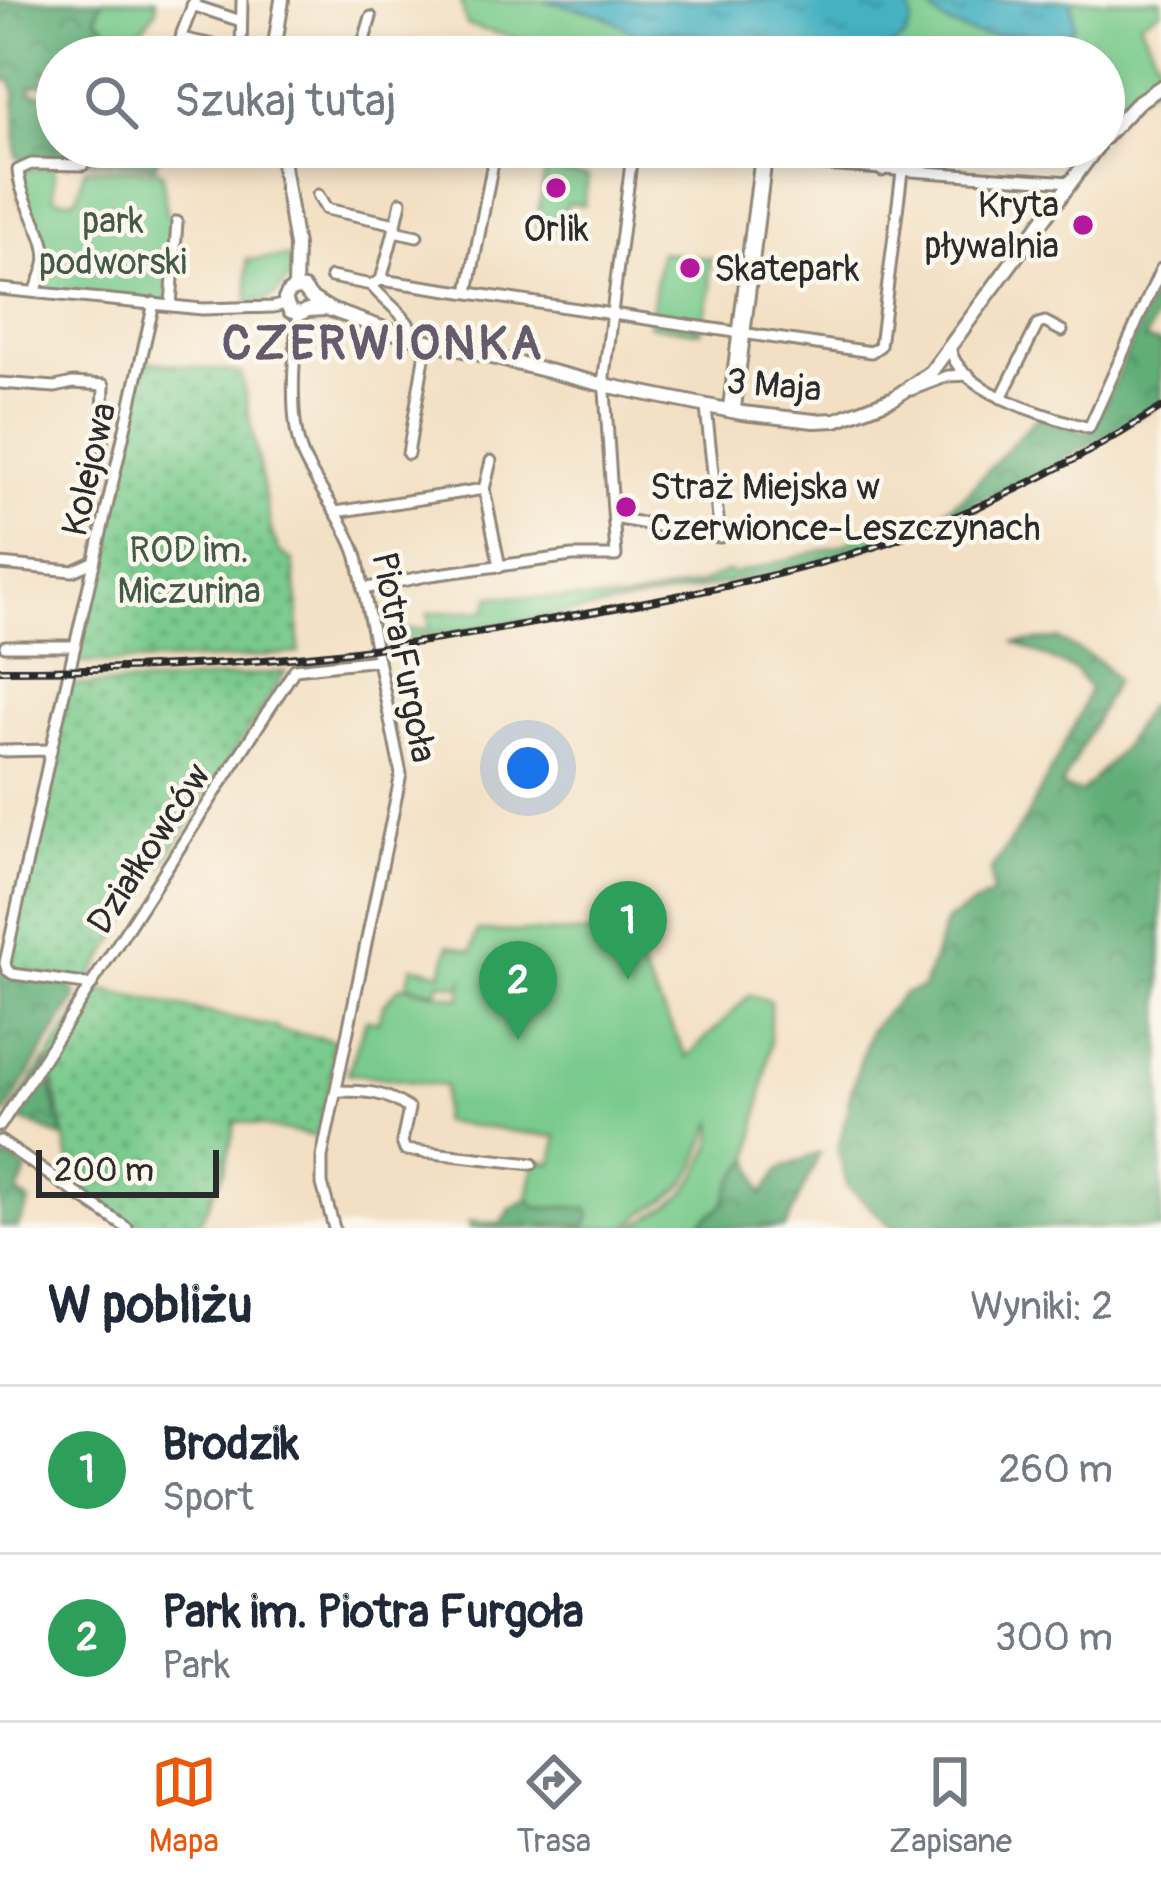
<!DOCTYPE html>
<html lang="pl">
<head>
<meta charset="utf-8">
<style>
  body { margin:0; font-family:Pangolin,sans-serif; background:#f6f6f7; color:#1f2937 }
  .scale { position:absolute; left:36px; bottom:30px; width:183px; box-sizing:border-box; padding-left:12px; border:6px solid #2b2b2b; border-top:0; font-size:33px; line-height:42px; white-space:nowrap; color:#2b2b2b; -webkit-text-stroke:9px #fbf7ec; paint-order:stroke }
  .you { position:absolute; left:528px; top:768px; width:42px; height:42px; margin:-30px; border:9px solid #fff; border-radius:50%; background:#1a73e8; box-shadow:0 0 0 18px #1a73e833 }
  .badge { display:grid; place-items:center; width:78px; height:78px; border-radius:50%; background:#ea580c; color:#fff; font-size:39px; font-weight:700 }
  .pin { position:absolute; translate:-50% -99px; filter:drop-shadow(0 3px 6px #0008) }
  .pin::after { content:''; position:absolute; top:63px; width:42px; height:36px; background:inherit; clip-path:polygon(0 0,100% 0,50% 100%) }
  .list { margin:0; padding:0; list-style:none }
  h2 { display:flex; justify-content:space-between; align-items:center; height:156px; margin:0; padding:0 48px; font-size:51px }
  h2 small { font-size:39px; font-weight:400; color:#747a83 }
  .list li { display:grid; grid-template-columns:78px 1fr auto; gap:36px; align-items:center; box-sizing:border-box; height:168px; padding:0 48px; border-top:3px solid #e0e1e3 }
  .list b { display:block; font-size:45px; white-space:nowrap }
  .list p { margin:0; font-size:39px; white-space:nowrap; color:#747a83 }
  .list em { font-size:39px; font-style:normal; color:#747a83 }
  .icon { flex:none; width:66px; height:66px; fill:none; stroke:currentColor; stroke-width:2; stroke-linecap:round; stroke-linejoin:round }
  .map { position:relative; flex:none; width:1161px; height:1228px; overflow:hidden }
  .search { position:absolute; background:#fff; box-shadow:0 6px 18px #0003; left:36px; right:36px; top:36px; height:132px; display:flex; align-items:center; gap:30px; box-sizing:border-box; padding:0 42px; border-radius:66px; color:#747a83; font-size:45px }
  .sheet { height:492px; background:#fff }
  nav { display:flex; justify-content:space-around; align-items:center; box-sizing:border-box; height:168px; border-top:3px solid #e0e1e3; background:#fff; font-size:33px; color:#747a83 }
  nav a { display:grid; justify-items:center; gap:6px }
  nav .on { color:#ea580c }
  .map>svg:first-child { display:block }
</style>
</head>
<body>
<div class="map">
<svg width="1161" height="1228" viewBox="0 0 1161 1228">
  <defs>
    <pattern id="forest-crowns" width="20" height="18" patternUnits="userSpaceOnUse" patternTransform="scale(3)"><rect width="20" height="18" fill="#62ae78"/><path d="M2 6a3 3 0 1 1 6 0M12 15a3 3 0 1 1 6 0" fill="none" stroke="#518e63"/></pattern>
    <pattern id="garden-dots" width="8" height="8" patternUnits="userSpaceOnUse" patternTransform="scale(3)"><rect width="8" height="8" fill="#79ca8c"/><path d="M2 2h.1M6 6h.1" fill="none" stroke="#63a473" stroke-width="1.8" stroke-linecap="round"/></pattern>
    <pattern id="water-ripples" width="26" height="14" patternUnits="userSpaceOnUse" patternTransform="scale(3)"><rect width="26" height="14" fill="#44b1c1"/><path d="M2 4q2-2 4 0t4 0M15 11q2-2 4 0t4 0" fill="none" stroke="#39909d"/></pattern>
  </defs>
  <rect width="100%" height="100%" fill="#fbf7ec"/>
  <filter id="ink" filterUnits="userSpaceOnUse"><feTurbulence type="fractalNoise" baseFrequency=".00833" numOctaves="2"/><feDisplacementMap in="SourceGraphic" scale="24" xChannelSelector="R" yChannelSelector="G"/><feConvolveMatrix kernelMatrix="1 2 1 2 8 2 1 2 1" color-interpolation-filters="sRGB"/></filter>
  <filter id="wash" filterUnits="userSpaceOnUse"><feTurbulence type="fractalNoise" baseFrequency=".004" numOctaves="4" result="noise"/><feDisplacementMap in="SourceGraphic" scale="48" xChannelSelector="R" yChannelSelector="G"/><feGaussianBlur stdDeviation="2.7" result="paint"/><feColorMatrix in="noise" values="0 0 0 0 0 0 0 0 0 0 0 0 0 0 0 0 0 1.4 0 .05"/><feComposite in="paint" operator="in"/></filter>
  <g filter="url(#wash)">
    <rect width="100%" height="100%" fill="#f3e0c4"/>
    <g fill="#79ca8c" stroke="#527a5c" stroke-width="3">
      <path d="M 103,0 L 156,0 L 156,10 L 135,38 L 140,42 L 134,57 L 114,57 L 120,48 C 102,33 90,23 103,0 Z"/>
      <polygon points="460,0 962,0 981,35 1030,34 1053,40 1074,25 1072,0 1161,0 1161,10 1140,22 1161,67 1161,79 1104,123 1104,57 657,57 636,54 635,57 584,57 467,25"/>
      <polygon points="54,168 54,198 67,200 77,198 85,168 158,170 163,175 166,212 174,225 168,302 41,290 43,249 19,198 21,169"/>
      <polygon points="545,170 588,177 584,205 567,203 563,231 536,227"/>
      <polygon points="660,252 712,259 709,272 711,288 701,331 649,325"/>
      <path d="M 290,257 L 293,273 C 277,294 276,301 248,302 L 247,260 Z"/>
      <path d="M 875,527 L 882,529 L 884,540 C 726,592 561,615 398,640 L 396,631 L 430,628 L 428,613 L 487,610 L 491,596 L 623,601 L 700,584 L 726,572 L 735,574 L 843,545 Z"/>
      <path d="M 477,931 L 624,934 L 687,1057 L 750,995 L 770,1001 L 770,1045 L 751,1158 L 733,1181 L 722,1206 L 693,1228 L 631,1228 C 668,1205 687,1202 705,1159 C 711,1146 716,1136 714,1122 C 692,1169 698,1184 647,1211 C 640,1215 630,1226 624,1228 C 615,1228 551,1228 536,1228 C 553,1221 567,1221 585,1227 L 587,1209 L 569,1207 L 538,1208 L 528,1199 L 535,1161 L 553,1163 L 557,1137 L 441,1122 L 445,1086 L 348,1073 L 366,1019 L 378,1022 L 384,1004 L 401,986 L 460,998 L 464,977 L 461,987 L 440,982 L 437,991 L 407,985 L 412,966 L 442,973 L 449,945 L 472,951 Z"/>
    </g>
    <g fill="url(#forest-crowns)" stroke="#466c52" stroke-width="3">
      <polygon points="0,0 103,0 96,13 97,20 105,25 104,34 120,49 114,57 57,57 57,78 44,70 44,83 30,87 30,92 57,97 57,147 130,147 136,156 142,147 155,147 159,156 155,166 87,161 81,157 32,158 27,162 16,157 15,92 11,80 0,81"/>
      <path d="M 1161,275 L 1161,306 L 1145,340 L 1161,343 L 1161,402 C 1086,449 1012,490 930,521 L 964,496 L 1037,417 L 1087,433 L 1094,427 Z"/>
      <polygon points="1058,639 1100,662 1116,680 1061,787 1082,792 1122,748 1147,706 1161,710 1161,1228 893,1228 848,1187 838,1151 851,1092 870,1030 903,994 923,988 946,921 992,894 991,870 1026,818 1079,716 1089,689 1076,671 1016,643"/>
      <polygon points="0,973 67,985 75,992 76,998 0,1121"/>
      <polygon points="45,1061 63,1138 10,1115"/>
      <polygon points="820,1153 785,1228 693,1228 722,1206 733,1181 751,1158 762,1195 780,1169"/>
      <polygon points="0,1158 13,1160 27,1171 18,1193 30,1202 17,1228 0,1226"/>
      <path d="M 528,1199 L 538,1208 L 569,1207 L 587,1209 L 591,1215 L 585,1227 C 557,1218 553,1227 528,1228 C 509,1228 489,1228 470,1228 L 469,1222 L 502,1223 L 510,1209 Z"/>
    </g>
    <g fill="url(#garden-dots)" stroke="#527a5c" stroke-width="3">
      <polygon points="145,361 241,373 272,534 279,551 293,561 298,601 299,653 229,659 84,663 77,660"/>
      <polygon points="285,672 89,981 16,971 9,965 69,688 73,685 159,683"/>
      <polygon points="93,988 276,1027 277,1030 339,1041 318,1137 236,1121 225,1168 197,1228 136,1228 74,1185 49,1059"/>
    </g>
    <g fill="url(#water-ripples)" stroke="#386e76" stroke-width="3">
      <polygon points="543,0 909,0 912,21 906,37 879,56 765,57 748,55 701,36 664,31 636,34 603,15"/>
      <path d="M 924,0 L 1072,0 L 1074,25 L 1067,40 C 1053,40 1042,35 1029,34 C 1012,32 995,38 979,35 C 957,30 934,20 924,0 Z"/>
    </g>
  </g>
  <g filter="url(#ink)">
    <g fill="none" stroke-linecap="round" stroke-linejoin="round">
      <g stroke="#8f8678" stroke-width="15">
        <g id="minor">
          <polyline points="192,5 241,21"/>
          <polyline points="181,38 241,51"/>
          <polyline points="241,55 242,0"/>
          <polyline points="181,57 182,33 195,0"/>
          <polyline points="359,57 371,17"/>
          <polyline points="392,57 393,55 400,57"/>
          <polyline points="667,147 766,161 1071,182"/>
          <polyline points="816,165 818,147"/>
          <polyline points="882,171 884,147"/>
          <path d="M 318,195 L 326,209 L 396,224 L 381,280 L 371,285 C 384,302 410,316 414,337"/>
          <polyline points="396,224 401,202"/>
          <polyline points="394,231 417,236"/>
          <polyline points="331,277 371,285"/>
          <polyline points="381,280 871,352 880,346 902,172"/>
          <polyline points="0,289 202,309 273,307 286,304"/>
          <path d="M 35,292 C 38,284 43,274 45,264 C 51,238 20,203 18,170 L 31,164 L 83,165"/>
          <polyline points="468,292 496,147"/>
          <polyline points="171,305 177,222"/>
          <path d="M 298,314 C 294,353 288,421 303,456 C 319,491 345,520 357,557 L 401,774 L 322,1157 L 322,1184 L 334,1228"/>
          <path d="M 950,347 C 957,393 1051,417 1089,428 L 1161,269"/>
          <polyline points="0,383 55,387 73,383 104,385 102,447"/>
          <polyline points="911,390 948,376 969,375"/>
          <polyline points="1001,398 1038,324 1045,322 1062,331"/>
          <polyline points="728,411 760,160"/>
          <polyline points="735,412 766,161"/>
          <polyline points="408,454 427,340"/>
          <polyline points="484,489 491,461"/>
          <polyline points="336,512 484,489 500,567"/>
          <polyline points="614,518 720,537 706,408"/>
          <polyline points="0,564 73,571 93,562"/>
          <polyline points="363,589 431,575 572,556 616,556 604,376 633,147"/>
          <polyline points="5,646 74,646"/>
          <polyline points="0,751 51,750"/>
          <polyline points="92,985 13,974 7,970 5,963 51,750 154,303"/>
          <path d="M 336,1091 C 365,1091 385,1091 409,1109 L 402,1142 L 405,1150 L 532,1164"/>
          <polyline points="0,1126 295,669 378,660"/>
          <polyline points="0,1141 127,1228"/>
        </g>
      </g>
      <g stroke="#8f8678" stroke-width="18">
        <g id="major">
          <polyline points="273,57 282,0"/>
          <polyline points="1104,138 1138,102 1161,87"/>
          <polyline points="280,147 296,246 295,288"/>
          <polyline points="295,288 304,289 311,298 331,310 396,333 604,385 742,413 814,421 836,420 894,398 931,372 1097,147"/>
          <polyline points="295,288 289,292 285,299 290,311 300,314 308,310 324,309"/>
        </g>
      </g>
      <use href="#minor" stroke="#fff" stroke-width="9"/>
      <use href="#major" stroke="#fff" stroke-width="12"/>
      <g stroke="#2b2b2b" stroke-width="8">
        <path id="rail" d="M 0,670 C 109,670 219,666 328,654 C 413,645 497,630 581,614 C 670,598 760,581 848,555 C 958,522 1064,470 1161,408"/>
      </g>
      <use href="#rail" stroke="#fbf7ec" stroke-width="3" stroke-dasharray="9" stroke-linecap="butt"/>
    </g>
  </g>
  <g fill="#b5179e" stroke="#fbf7ec" stroke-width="4.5">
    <circle cx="556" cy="188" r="12"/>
    <circle cx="1083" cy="225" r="12"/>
    <circle cx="690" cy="268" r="12"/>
    <circle cx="626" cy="507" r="12"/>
  </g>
  <g text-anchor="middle" stroke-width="9" stroke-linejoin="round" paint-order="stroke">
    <g font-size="36" fill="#2b2b2b" stroke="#fbf7ec" text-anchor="start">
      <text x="1059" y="217" text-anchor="end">Kryta<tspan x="1059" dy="41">pływalnia</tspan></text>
      <text x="556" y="241" text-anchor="middle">Orlik</text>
      <text x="714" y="281">Skatepark</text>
      <text x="650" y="499">Straż Miejska w<tspan x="650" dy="41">Czerwionce-Leszczynach</tspan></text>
    </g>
    <g font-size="36" fill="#425b48" stroke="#fbf7ec">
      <text x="113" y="233">park<tspan x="113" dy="41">podworski</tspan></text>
      <text x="189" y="562">ROD im.<tspan x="189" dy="41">Miczurina</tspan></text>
    </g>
    <g font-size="36" fill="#2b2b2b" stroke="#fbf7ec">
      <text transform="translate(774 384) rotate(5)" y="13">3 Maja</text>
      <text transform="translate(88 469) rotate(-77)" y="13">Kolejowa</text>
      <text transform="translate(405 657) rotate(79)" y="13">Piotra Furgoła</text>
      <text transform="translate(148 848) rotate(-57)" y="13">Działkowców</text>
    </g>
    <g font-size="48" font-weight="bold" letter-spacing="3" fill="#655b6c" stroke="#fbf7ec">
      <text x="383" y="359">CZERWIONKA</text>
    </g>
  </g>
</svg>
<div class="scale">200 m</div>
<div class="you"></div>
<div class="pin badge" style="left:628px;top:980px;background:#2e9e5b">1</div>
<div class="pin badge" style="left:518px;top:1040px;background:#2e9e5b">2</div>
<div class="search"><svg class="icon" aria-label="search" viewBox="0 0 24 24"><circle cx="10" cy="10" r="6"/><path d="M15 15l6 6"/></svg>Szukaj tutaj</div>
</div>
<section class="sheet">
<h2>W pobliżu<small>Wyniki: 2</small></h2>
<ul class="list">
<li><span class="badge" style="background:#2e9e5b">1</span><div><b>Brodzik</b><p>Sport</p></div><em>260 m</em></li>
<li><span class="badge" style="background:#2e9e5b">2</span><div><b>Park im. Piotra Furgoła</b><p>Park</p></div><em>300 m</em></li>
</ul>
</section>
<nav>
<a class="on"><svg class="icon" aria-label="map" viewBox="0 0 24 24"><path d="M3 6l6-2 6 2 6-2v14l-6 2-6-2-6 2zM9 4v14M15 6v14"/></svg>Mapa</a>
<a><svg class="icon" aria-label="directions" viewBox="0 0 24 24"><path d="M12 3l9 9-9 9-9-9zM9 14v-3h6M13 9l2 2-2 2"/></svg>Trasa</a>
<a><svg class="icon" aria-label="saved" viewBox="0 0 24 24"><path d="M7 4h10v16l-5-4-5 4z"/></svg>Zapisane</a>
</nav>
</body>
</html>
